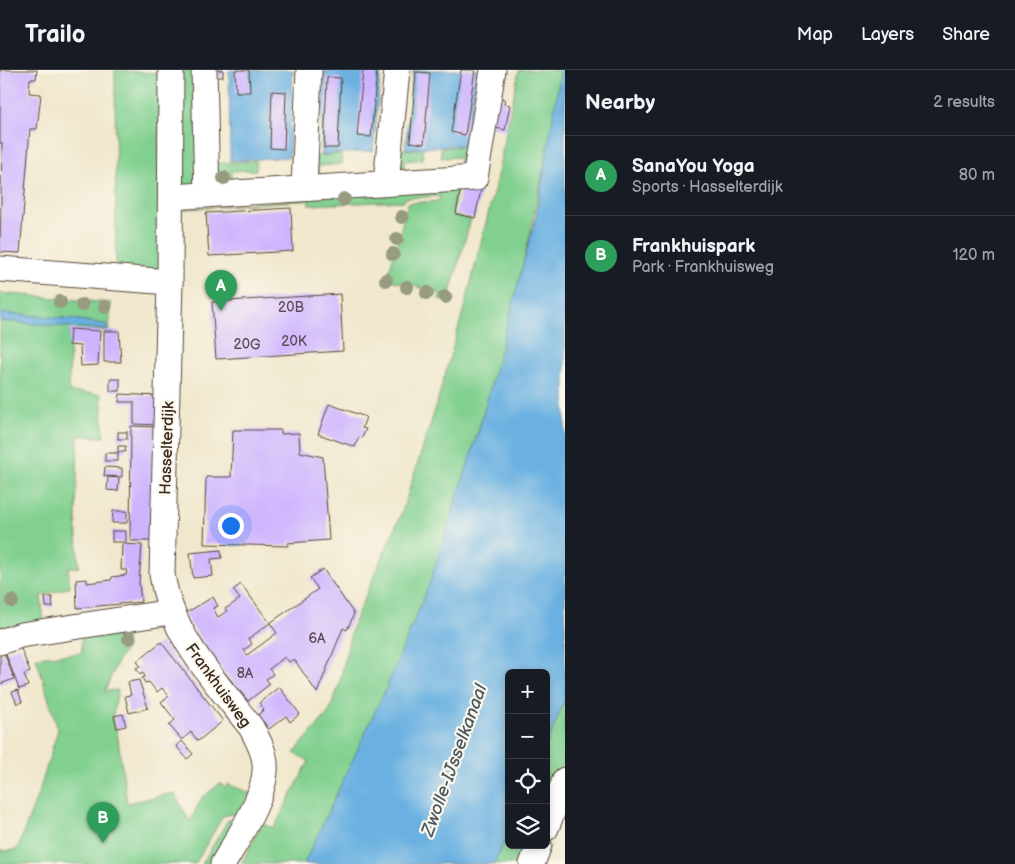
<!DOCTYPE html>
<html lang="en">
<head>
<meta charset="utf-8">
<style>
  body { margin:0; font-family:"Balsamiq Sans",sans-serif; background:#20242c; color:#f1f3f6 }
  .controls { position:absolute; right:15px; bottom:15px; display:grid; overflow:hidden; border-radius:8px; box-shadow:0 2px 8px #0003 }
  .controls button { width:45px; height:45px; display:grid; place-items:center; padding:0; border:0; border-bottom:1px solid #363941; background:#171b24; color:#f1f3f6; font:25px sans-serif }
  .you { position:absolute; left:230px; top:455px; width:18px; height:18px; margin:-12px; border:4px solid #fff; border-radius:50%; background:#1a73e8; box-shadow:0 0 0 8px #1a73e833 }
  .badge { display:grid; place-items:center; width:32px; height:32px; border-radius:50%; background:#d690ce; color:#fff; font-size:16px; font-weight:700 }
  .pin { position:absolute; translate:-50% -41px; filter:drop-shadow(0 1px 2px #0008) }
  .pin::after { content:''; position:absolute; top:26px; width:18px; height:15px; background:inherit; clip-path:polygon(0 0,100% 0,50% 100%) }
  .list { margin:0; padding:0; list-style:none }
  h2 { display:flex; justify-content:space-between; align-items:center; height:65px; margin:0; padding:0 20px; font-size:21px }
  h2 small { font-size:16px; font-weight:400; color:#9ea1a6 }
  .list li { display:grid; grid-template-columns:32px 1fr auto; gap:15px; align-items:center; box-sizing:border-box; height:80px; padding:0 20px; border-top:1px solid #363941 }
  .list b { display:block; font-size:19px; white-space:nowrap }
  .list p { margin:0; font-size:16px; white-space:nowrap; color:#9ea1a6 }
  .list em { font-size:16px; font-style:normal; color:#9ea1a6 }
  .icon { flex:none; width:28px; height:28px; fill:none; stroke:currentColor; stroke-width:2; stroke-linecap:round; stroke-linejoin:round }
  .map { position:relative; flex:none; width:565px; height:794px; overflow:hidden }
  header { display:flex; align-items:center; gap:30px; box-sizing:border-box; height:70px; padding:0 25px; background:#171b24; border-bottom:1px solid #363941 }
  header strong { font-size:24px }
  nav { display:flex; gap:28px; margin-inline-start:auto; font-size:18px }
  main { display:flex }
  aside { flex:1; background:#171b24 }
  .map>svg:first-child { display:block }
</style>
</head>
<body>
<header>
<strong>Trailo</strong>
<nav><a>Map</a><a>Layers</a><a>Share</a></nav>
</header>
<main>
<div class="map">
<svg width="565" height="794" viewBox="0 0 565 794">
  <rect width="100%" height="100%" fill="#fbf7ec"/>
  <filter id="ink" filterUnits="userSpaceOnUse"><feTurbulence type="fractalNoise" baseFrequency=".02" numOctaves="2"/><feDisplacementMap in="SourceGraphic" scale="10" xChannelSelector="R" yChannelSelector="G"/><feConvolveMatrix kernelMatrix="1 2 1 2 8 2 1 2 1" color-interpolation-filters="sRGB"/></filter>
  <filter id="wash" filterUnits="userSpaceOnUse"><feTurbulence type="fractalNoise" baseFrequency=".0096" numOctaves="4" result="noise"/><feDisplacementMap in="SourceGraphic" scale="20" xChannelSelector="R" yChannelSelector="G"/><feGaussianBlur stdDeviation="1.12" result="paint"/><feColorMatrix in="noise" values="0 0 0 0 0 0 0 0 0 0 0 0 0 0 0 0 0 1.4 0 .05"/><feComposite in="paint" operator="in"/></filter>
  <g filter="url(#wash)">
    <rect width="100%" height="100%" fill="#f0e7cc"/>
    <g fill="#81d090" stroke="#5e7d57">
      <polygon points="115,0 155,3 159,10 160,199 116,201"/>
      <polygon points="180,0 201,0 200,113 186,116 182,112"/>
      <path d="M 519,0 L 561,0 C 538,146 504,285 458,425 C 448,455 441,485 430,514 C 393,609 349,702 304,794 L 241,794 L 262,754 L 274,758 L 309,691 L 294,683 L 329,642 L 339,616 L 352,557 L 402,442 L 435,340 L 467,228 L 494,121 Z"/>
      <polygon points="467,76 477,78 476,91 460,101 459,87 441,88 441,78"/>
      <polygon points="422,79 423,89 404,91 405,105 395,105 400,80"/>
      <polygon points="341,84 342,94 318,96 319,109 308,87"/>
      <polygon points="256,91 256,100 231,101 232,115 211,115 220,108 208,94"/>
      <polygon points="458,115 452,145 471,149 449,226 454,228 453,233 439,229 440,223 387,209 408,133 439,131 440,126 406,128 404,131 309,135 309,130 184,139"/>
      <polygon points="0,223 111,233 109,261 70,260 69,322 101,324 104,367 78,366 76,449 79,497 68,497 70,517 41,526 44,552 0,565 0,251 108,259 108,255 74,249 0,243"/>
      <polygon points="126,565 127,578 118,590 105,621 118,620 112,649 117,662 127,733 174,723 190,752 201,729 220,713 225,718 227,714 250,723 238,745 230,744 223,746 195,794 0,794 0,781 17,780 39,722 58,660 36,587 82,583 81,568"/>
      <polygon points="565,629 565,690 546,731 546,676"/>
      <polygon points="228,750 234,751 216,794 202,794"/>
      <polygon points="509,762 509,775 529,775 521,794 494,794"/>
    </g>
    <g fill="#6ab1e1" stroke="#526e80">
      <polygon points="229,0 293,0 289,87 230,91"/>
      <polygon points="324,0 381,0 373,81 321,85"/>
      <polygon points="413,0 478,0 466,75 405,79"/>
      <polygon points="561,0 565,0 565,629 546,676 546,603 509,603 509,762 494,794 304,794 388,614 430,512 479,360 536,146"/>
      <polygon points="0,243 74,249 108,255 108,260 0,251"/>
    </g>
    <g id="blocks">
      <g fill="#cdb4ff">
        <polygon points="0,0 37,0 36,9 30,9 29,23 41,24 37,59 30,59 20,183 0,182 2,73 0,73"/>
        <rect x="209" y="0" width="14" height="7"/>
        <polygon points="235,0 249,0 250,22 236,22"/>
        <polygon points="363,0 377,0 371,67 357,66"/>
        <polygon points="461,0 475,0 465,65 451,62"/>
        <polygon points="416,2 430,3 424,74 410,72"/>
        <polygon points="327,7 341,8 338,78 324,78"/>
        <polygon points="272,21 286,22 284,79 270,78"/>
        <polygon points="496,28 505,29 504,34 510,35 505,60 491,57"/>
        <polygon points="461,116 481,120 475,148 456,144"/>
        <polygon points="291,138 293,181 209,186 206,143"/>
        <polygon points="340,224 343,281 216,289 212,232"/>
        <polygon points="70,259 100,261 98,295 81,296 80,276 69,275"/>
        <polygon points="104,261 119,261 121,292 104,292"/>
        <rect x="110" y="309" width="10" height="12"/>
        <polygon points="120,324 158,326 158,355 134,354 134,332 119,332"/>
        <polygon points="329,334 366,347 362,358 366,359 362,368 359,367 355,377 318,364"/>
        <polygon points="131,356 156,357 154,462 151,462 151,471 130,471"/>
        <polygon points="233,360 281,360 281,364 299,363 300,382 323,387 329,470 288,473 288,476 204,474 206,407 231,407"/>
        <rect x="118" y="362" width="9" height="7"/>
        <polygon points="118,376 126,376 125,382 118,382"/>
        <rect x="105" y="383" width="13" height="8"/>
        <polygon points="105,397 122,398 122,407 104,406"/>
        <polygon points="108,407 119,408 118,421 107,420"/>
        <polygon points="113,441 127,441 127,453 112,453"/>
        <rect x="112" y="461" width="14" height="11"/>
        <polygon points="122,474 142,475 139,512 141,532 77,538 76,510 87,509 87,513 111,510 112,507 126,505 127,500 121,500"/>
        <polygon points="221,480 222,488 211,489 213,506 193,508 190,483"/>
        <polygon points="323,499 354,544 347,560 343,558 317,623 294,589 289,592 285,587 269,599 273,604 266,609 270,614 248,631 216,592 184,544 213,527 218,536 213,538 218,547 227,541 225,539 240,529 233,520 241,514 270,553 248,569 252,574 244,580 247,585 277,563 270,553 318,519 310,508"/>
        <polygon points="45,527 52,527 53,537 46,537"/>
        <polygon points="161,572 223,651 198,671 191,662 182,670 169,655 175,650 161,632 169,626 162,618 157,622 149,612 145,613 142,608 145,607 143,602 140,604 136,598 140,596 137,591"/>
        <polygon points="20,576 30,602 24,604 28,616 19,619 5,582"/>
        <polygon points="4,582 14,609 0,614 0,584"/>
        <polygon points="139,610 148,638 129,643 125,626 131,625 128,612"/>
        <polygon points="279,617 300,644 290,652 286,646 269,659 258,645 264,639 259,633"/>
        <polygon points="18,620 22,632 17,634 12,622"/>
        <polygon points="123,644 126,656 117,658 114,646"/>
        <polygon points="182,671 193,684 187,689 176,676"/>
      </g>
    </g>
  </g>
  <g filter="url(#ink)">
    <use href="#blocks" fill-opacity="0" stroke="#564638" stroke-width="1"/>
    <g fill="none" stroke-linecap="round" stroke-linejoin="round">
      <g stroke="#564638" stroke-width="27">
        <g id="minor">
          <path d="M 171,0 L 170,212 L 162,504 C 171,565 214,610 251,657 C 257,668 264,680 265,693 C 268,723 238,768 223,794"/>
          <polyline points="204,0 207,125"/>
          <polyline points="386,113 397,0"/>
          <polyline points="304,118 309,0"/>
          <polyline points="171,127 475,108 493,0"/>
          <polyline points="0,199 170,212"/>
          <polyline points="0,572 21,565 171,542"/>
          <polyline points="546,758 565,710"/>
          <polyline points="532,794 539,775"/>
        </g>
      </g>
      <use href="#minor" stroke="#fff" stroke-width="25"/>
    </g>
    <g fill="#989b7f">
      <circle cx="224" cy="108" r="7"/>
      <circle cx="344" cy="129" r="7"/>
      <circle cx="402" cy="147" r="7"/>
      <circle cx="397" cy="169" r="7"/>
      <circle cx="393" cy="184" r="7"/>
      <circle cx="386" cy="210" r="7"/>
      <circle cx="407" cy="217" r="7"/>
      <circle cx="427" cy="223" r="7"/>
      <circle cx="445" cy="227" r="7"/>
      <circle cx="60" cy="232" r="7"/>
      <circle cx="82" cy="235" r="7"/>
      <circle cx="105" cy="237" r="7"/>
      <circle cx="12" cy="531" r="7"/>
      <circle cx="129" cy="568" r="7"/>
    </g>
  </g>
  <g text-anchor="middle" stroke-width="4.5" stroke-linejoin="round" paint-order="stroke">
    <g font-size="14" fill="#604c56">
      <text x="291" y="242">20B</text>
      <text x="294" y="276">20K</text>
      <text x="247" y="279">20G</text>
      <text x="317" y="573">6A</text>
      <text x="245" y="608">8A</text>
    </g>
    <g font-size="16" fill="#3b2a1e" stroke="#fbf7ec">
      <text transform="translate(166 378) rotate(-88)" y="6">Hasselterdijk</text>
      <text transform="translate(219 615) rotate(54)" y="6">Frankhuisweg</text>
    </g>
    <g font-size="18" font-style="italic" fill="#4b5962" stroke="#fbf7ec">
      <text transform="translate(454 690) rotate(-70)" y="6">Zwolle-IJsselkanaal</text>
    </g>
  </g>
</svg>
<div class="controls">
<button>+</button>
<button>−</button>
<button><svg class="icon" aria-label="locate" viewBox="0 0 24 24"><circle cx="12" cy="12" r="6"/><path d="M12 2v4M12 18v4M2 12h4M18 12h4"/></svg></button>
<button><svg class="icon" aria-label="layers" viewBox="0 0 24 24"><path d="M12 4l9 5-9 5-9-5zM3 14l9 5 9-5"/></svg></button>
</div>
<div class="you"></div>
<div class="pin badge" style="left:221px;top:241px;background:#2e9e5b">A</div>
<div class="pin badge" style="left:103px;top:773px;background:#2e9e5b">B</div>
</div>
<aside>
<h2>Nearby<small>2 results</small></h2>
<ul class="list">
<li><span class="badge" style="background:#2e9e5b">A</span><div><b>SanaYou Yoga</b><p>Sports · Hasselterdijk</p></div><em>80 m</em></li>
<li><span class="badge" style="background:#2e9e5b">B</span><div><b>Frankhuispark</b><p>Park · Frankhuisweg</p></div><em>120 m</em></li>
</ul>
</aside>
</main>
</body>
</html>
